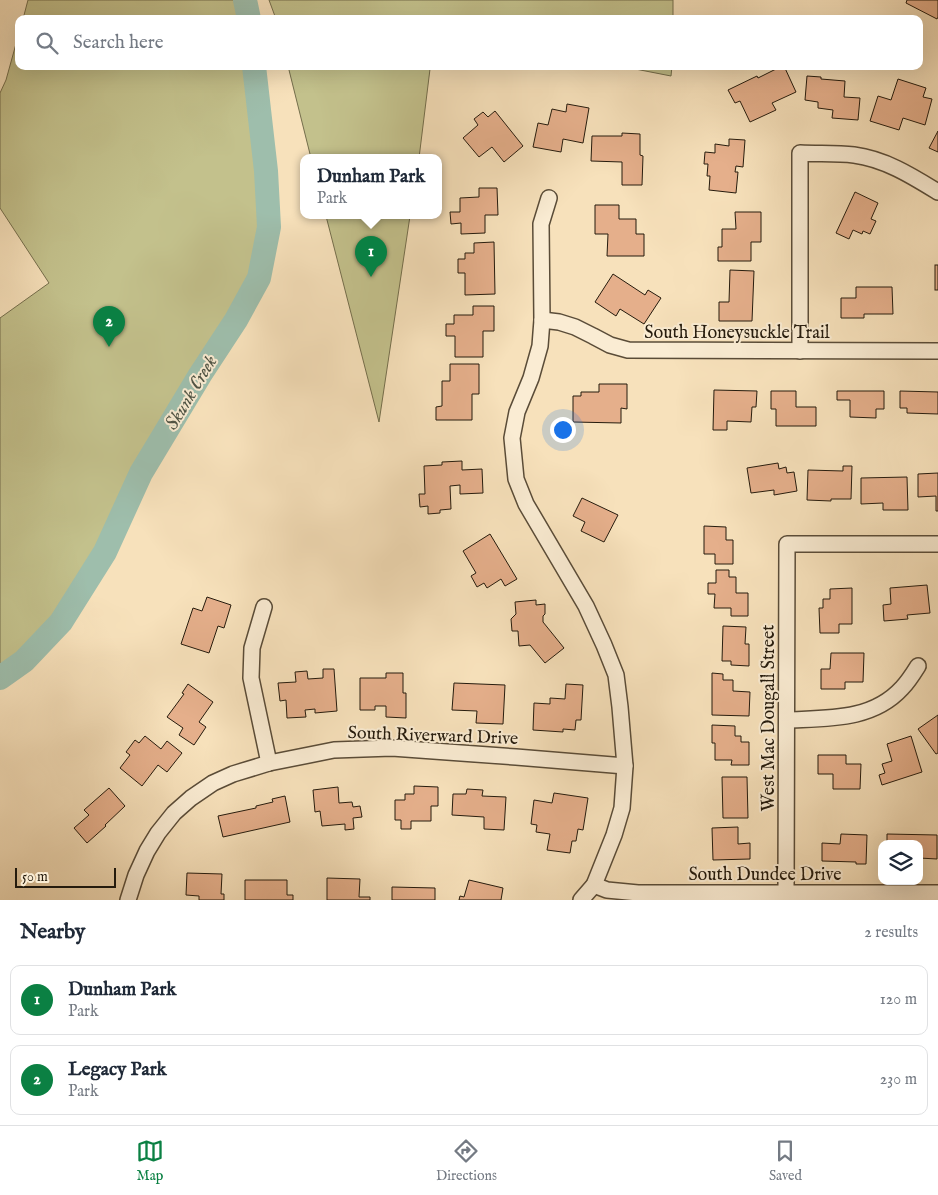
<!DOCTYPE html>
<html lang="en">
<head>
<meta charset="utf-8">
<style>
  body { margin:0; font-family:"IM FELL English",serif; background:#f6f6f7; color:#1f2937 }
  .controls { position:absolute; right:15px; bottom:15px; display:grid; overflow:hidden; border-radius:10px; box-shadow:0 5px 20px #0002 }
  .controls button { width:45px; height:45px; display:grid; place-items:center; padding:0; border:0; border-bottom:1px solid #e0e1e3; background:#fff; color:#1f2937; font:25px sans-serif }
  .scale { position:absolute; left:15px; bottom:12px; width:101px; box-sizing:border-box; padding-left:5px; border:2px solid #251b0d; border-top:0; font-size:14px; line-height:18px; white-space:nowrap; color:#251b0d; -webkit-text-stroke:4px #faecd3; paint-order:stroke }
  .you { position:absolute; left:562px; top:429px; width:18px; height:18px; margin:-12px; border:4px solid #fff; border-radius:50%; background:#1a73e8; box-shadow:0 0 0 8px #1a73e833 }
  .badge { display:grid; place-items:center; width:32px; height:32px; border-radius:50%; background:#0b8043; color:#fff; font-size:16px; font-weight:700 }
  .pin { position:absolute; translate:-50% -41px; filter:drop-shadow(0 1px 2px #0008) }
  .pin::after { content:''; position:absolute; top:26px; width:18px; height:15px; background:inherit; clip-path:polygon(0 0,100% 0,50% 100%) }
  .popup { position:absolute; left:300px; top:154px; width:142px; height:65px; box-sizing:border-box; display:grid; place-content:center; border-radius:10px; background:#fff; filter:drop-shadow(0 1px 4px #0005); font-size:16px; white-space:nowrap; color:#747a83 }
  .popup b { font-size:19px; color:#1f2937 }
  .popup::after { content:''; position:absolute; left:50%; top:100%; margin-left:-10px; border:10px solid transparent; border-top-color:#fff }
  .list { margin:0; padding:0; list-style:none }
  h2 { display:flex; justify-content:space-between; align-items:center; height:65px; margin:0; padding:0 20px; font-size:21px }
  h2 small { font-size:16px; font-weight:400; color:#747a83 }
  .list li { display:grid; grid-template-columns:32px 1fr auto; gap:15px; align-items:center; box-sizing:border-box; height:70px; margin:0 10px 10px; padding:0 10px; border:1px solid #e0e1e3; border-radius:10px }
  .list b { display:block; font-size:19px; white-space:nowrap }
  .list p { margin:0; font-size:16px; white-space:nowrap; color:#747a83 }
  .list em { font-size:16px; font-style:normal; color:#747a83 }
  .icon { flex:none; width:28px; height:28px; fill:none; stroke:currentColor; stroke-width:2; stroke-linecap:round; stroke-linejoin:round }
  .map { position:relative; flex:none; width:938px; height:900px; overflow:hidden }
  .search { position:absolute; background:#fff; box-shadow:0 5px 20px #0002; left:15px; right:15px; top:15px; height:55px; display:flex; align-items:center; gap:12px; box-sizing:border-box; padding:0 18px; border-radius:10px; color:#747a83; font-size:19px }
  .sheet { height:225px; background:#fff }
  nav { display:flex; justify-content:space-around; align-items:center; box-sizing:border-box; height:70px; border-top:1px solid #e0e1e3; background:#fff; font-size:14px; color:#747a83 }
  nav a { display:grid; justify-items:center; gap:2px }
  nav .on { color:#0b8043 }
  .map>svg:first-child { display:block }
</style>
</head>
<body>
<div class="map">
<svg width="938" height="900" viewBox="0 0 938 900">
  <rect width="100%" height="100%" fill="#f7e1bb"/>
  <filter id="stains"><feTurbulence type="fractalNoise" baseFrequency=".004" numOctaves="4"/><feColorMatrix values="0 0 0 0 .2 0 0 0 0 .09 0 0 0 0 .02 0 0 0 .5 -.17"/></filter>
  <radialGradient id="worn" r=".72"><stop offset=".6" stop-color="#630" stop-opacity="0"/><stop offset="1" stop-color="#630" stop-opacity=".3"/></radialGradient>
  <g fill="#c3c18c" stroke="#746e4c">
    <polygon points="28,0 245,0 249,19 23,19"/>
    <polygon points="269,0 673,0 673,19 276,19"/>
    <polygon points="19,33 19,66 254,66 266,171 269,227 259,278 236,320 200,375 141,473 105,552 61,622 24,661 0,678 0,318 49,283 0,208 0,93 6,80"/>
    <polygon points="288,66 437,66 430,69 419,158 311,158"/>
    <polygon points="620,66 672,66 671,76"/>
    <polygon points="326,216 410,216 379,422"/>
  </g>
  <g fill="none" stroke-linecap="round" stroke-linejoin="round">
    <g stroke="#9ebeac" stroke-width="24">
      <polyline points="245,0 249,19"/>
      <polyline points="0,678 24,661 61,622 105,552 141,473 200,375 236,320 259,278 269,227 266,171 254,66"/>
    </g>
  </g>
  <g fill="#e5af8b" stroke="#251b0d">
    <polygon points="907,0 938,0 938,17 937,19 906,3"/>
    <polygon points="782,66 784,66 796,92 772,103 776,110 750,122 740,101 735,103 728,90 757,76 758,78"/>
    <polygon points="807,76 821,77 821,79 845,81 844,97 860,98 858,120 832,118 833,110 818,108 818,102 805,100"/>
    <polygon points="898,79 926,88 923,97 932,99 925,125 903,118 899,130 870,121 878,96 891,100"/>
    <polygon points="567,104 589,108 583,143 563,139 561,152 533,147 538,123 548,125 552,109 566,112"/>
    <polygon points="495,111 523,146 504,162 492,147 479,157 463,138 478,125 474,119 483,112 488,117"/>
    <polygon points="938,131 938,152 929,148"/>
    <polygon points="622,133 640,134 640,155 643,156 642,185 622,185 622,162 591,161 592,136 622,136"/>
    <polygon points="729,139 745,140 743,167 736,166 735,172 738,172 736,193 709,190 710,176 707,176 708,164 704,164 705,152 715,153 715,144 729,146"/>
    <polygon points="479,188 497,188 498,215 485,215 485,233 461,234 461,223 451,224 450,212 460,212 460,198 479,197"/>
    <polygon points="855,192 878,203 871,219 876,221 870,234 863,231 862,234 853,230 849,239 836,233"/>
    <polygon points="595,205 619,205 619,219 636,219 636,234 644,234 644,256 607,256 608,234 595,234"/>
    <polygon points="735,212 761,212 761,242 751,242 751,261 718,261 718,247 722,247 722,229 736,229"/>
    <polygon points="494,242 495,294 465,295 465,273 458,273 458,259 465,259 465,253 474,253 474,243"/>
    <rect x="935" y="265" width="3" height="25"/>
    <polygon points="730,270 754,271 752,321 719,321 719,302 729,302"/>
    <polygon points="613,274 645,295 648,290 661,298 644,324 620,309 616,316 595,302"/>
    <polygon points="856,287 892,287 893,314 864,314 864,318 841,318 841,298 856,298"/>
    <polygon points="473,306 494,306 494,331 483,331 483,357 455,357 455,336 446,336 446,324 454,324 454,315 473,315"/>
    <polygon points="450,364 479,364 479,394 472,394 472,420 436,420 436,407 442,406 442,381 450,381"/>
    <polygon points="599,384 627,384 627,409 621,408 621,423 573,422 573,396 581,396 581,392 599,392"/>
    <polygon points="714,390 757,391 756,407 752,407 751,422 727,421 727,430 713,430"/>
    <polygon points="771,391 796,391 796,407 816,407 816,426 776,426 776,409 771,409"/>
    <polygon points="837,391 884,391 884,409 876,409 876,418 850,417 850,400 837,400"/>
    <polygon points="900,391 938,392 938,414 907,413 907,408 900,408"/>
    <polygon points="462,461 462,470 482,469 483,493 460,494 460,485 450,486 451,509 440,510 440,513 428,514 428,506 420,507 419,494 425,494 424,466 442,465 442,462"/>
    <polygon points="778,463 779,469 786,467 787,473 794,472 797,491 774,495 774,490 751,493 747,468"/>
    <polygon points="843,466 852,466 851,499 831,499 831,501 807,500 808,470 843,471"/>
    <polygon points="938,473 938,511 936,511 936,496 918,497 918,474"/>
    <polygon points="907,477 908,510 883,510 883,503 861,504 861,478"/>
    <polygon points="582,498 618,515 604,542 581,531 585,522 573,516"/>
    <polygon points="704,526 726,527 726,540 733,540 733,564 715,564 715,554 704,554"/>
    <polygon points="490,534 517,579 505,586 501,579 487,588 484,583 477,587 471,576 476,573 463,551"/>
    <polygon points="716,570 729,570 729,577 736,577 736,593 748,593 748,616 731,616 731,608 714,608 715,594 708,594 708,583 716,583"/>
    <polygon points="927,585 930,613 907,615 908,619 884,621 883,605 891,604 890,588"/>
    <polygon points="852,588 852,624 839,624 839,633 820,633 819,608 823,608 823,599 830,599 830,589"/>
    <polygon points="207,597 231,605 224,628 218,626 209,653 181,644 193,608 202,611"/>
    <polygon points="536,600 536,605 545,604 545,614 543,616 543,622 564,648 545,663 530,645 519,646 518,631 512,631 511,619 516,614 515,602"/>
    <polygon points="723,626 746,627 745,644 749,644 749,666 731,665 731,661 722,661"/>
    <polygon points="831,653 864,653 863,682 845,682 845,689 821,689 821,669 830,669"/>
    <polygon points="323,669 334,669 337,711 315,713 315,709 305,710 306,717 287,718 286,700 280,701 278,683 296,682 295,672 307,671 308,679 323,678"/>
    <polygon points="386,673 403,673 403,693 406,693 406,718 386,717 386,706 375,706 375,710 360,710 360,678 386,678"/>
    <polygon points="712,673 723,674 723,680 733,680 733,691 750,692 749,716 712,715"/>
    <polygon points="454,683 505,685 503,724 476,723 477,711 452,710"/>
    <polygon points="188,684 213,702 199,722 206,727 194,745 179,735 183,728 167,717 184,694 182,693"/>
    <polygon points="566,684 583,685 581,720 576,720 575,730 563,729 563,732 533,730 534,703 550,704 550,698 565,699"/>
    <polygon points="938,715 938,753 936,754 918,729"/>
    <polygon points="712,725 735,726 735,736 741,736 741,742 749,742 749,765 731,765 732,760 715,760 715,743 712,743"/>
    <polygon points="145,736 161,749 167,741 182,753 167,772 158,765 142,786 120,768 130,755 126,752 135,740 139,743"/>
    <polygon points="911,736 922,772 882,785 879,775 885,773 882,764 892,761 887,744"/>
    <polygon points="818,755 846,755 846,764 861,764 860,789 833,789 833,774 818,774"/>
    <polygon points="722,777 747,777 748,818 723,818"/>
    <polygon points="414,786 438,787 438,806 431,806 431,821 411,821 411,829 401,829 401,820 395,820 395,800 405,800 405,794 414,794"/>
    <polygon points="338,787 339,803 352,802 353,807 360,806 362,817 353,818 354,829 345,830 345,824 322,826 320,811 315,812 313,790"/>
    <polygon points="109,788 125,806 105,825 106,826 87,843 74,828 89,815 84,810"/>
    <polygon points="467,789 483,790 482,796 506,797 504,830 484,829 484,817 452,815 453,794 466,794"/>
    <polygon points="554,793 588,798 583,830 578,829 576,841 572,841 570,853 547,850 550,834 536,832 537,825 531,824 534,800 552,803"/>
    <polygon points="285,796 290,822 223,837 218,816 256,808 256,806 273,802 272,799"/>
    <polygon points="738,827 738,844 750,843 750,859 713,860 712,828"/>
    <polygon points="841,834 867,835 866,864 856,864 856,862 822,861 822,843 840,844"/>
    <polygon points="887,834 937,835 937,859 919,858 919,844 887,844"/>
    <polygon points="187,873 222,874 221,894 224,894 224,900 199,900 199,896 186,895"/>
    <polygon points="327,878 360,879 359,897 370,897 370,900 327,900"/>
    <polygon points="245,880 287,880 287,895 293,895 293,900 245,900"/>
    <polygon points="469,880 503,888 501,900 459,900 460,896 464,897"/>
    <polygon points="392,887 435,888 435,900 392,900"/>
  </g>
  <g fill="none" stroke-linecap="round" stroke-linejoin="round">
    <g stroke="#5a4c38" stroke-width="18">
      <g id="street">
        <polyline points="549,198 541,224 542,320 540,346 531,378 517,412 512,438 516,479 526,504 586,606 604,645 616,675 620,707 625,766 622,808 614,835 594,885 581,900"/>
        <polyline points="542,320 559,322 575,327 593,336 610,345 628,350 938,351"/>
        <path d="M 800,351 L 800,153 C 818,154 836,153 854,155 C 885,159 912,176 938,192"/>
        <polyline points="264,607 252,648 251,678 269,763"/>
        <path d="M 787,720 C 827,718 872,721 902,688 C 908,682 913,674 918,666"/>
        <polyline points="594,885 607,890 638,893 938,893"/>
        <polyline points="786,892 787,544 938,544"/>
        <polyline points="128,900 136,875 147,851 158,833 174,813 191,798 213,783 233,774 269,763 334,750 392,748 516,757 625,766"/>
      </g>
    </g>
    <use href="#street" stroke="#faecd3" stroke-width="15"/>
  </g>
  <g text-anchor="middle" stroke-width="4" stroke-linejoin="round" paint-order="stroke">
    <g font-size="18" fill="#251b0d" stroke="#faecd3">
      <text x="737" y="338">South Honeysuckle Trail</text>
      <text transform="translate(768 718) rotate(-90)" y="6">West Mac Dougall Street</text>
      <text transform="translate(433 735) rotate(2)" y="6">South Riverward Drive</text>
      <text x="765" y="880">South Dundee Drive</text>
    </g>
    <g font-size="19" font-style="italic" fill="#4f5445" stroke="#faecd3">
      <text transform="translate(190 392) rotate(-59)" y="7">Skunk Creek</text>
    </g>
  </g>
  <rect width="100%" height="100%" filter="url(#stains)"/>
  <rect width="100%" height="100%" fill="url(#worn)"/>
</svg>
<div class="controls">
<button><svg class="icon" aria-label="layers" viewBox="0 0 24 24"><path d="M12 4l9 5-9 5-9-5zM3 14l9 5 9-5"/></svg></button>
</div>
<div class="scale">50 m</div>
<div class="you"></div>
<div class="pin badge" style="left:371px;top:277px">1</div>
<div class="popup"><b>Dunham Park</b>Park</div>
<div class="pin badge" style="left:109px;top:347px">2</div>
<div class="search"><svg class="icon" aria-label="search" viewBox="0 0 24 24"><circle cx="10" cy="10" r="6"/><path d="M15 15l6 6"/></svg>Search here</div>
</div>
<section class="sheet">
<h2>Nearby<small>2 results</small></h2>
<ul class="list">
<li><span class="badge">1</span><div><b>Dunham Park</b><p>Park</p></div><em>120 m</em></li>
<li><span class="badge">2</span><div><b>Legacy Park</b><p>Park</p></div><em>230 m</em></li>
</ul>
</section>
<nav>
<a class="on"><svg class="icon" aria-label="map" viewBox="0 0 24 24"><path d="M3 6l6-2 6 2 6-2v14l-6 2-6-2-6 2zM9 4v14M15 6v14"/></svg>Map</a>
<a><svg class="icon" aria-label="directions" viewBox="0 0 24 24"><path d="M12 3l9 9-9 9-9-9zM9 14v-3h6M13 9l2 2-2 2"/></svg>Directions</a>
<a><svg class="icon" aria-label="saved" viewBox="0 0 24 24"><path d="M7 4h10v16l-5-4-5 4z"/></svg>Saved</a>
</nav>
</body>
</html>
